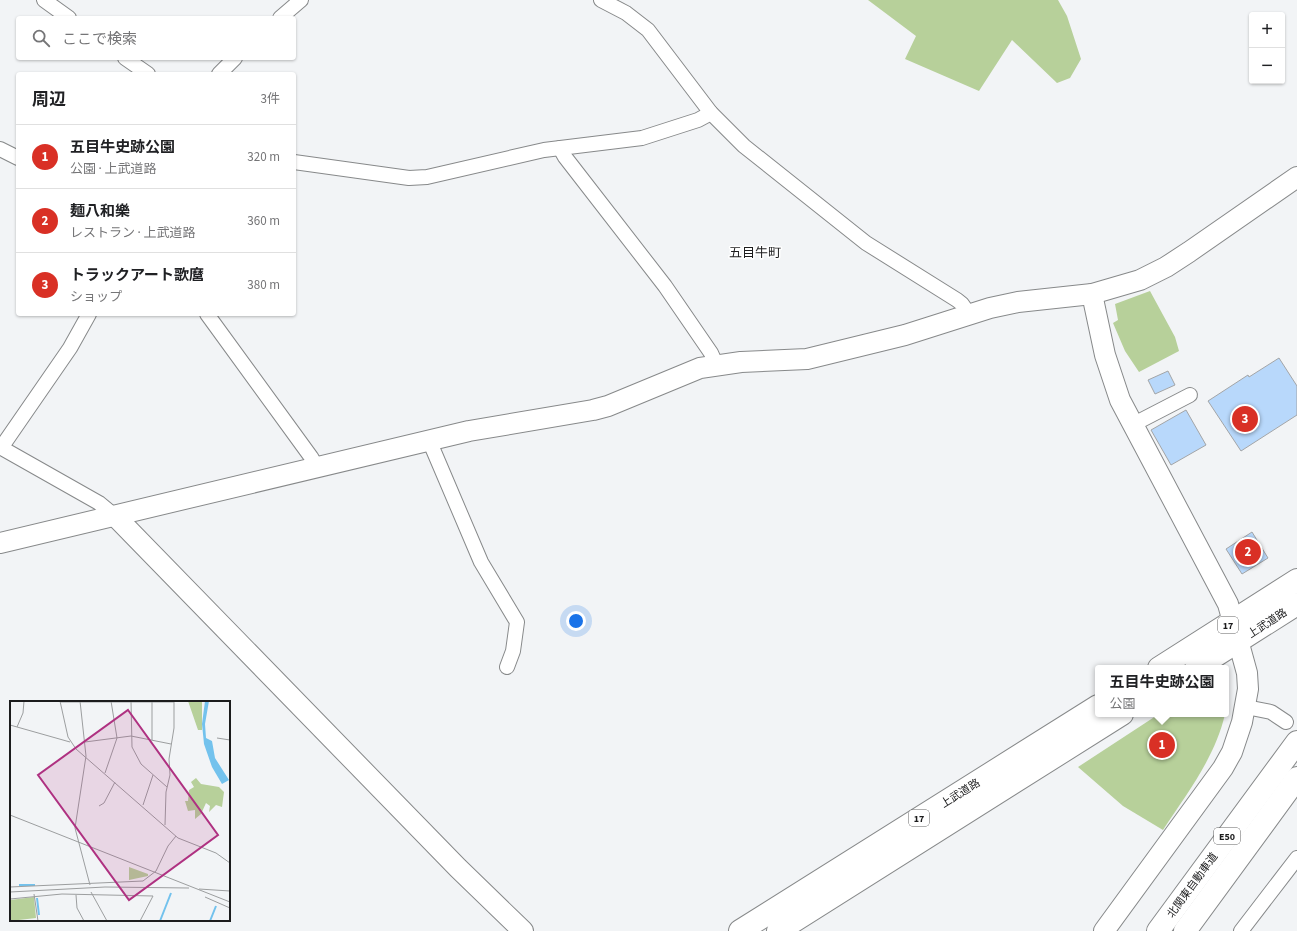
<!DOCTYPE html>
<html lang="ja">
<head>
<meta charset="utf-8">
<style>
  body { margin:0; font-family:"Source Sans 3","Noto Sans JP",sans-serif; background:#f2f2f2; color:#202124 }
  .controls { position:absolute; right:12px; top:12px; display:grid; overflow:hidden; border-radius:4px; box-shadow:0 1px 3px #0004 }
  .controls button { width:36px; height:36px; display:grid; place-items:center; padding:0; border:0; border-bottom:1px solid #e0e0e0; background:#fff; color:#202124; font:20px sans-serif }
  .you { position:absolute; left:576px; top:621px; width:14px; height:14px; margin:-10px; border:3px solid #fff; border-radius:50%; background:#1a73e8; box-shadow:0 0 0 6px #1a73e833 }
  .badge { display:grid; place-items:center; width:26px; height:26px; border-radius:50%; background:#d93025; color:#fff; font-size:13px; font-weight:700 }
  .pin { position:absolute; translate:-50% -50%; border:2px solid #fff; box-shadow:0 1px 4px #0006 }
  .popup { position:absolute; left:1095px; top:665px; width:134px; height:52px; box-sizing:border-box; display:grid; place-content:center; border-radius:4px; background:#fff; filter:drop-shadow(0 1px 3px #0005); font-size:13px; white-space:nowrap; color:#757577 }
  .popup b { font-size:15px; color:#202124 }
  .popup::after { content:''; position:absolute; left:50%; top:100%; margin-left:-8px; border:8px solid transparent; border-top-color:#fff }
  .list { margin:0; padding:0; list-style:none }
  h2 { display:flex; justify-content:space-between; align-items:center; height:52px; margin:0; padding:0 16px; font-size:17px }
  h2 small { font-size:13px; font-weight:400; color:#757577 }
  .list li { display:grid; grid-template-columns:26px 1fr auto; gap:12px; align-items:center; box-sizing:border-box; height:64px; padding:0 16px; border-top:1px solid #e0e0e0 }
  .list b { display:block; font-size:15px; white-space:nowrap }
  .list p { margin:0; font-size:13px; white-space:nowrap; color:#757577 }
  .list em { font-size:13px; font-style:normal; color:#757577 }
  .icon { flex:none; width:22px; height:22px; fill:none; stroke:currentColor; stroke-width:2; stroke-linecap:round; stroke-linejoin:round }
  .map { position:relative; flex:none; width:1297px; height:931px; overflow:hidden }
  .search { position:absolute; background:#fff; box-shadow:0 1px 3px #0004; left:16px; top:16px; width:280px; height:44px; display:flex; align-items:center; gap:10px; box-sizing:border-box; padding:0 14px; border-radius:4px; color:#757577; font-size:15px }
  .panel { position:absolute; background:#fff; box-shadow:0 1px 3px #0004; left:16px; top:72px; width:280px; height:244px; border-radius:4px }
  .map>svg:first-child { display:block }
</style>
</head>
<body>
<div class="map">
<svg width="1297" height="931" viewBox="0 0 1297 931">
  <rect width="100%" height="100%" fill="#f2f4f6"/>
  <g fill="#b7d09a">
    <polygon points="868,0 1058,0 1067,16 1081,59 1070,78 1057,83 1012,40 979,91 905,59 916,36"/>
    <polygon points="1150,291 1175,337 1179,351 1139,372 1125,351 1113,323 1118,320 1115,304"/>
    <path d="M 1159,714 L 1225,714 C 1215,758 1187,793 1163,830 L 1123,806 L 1078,767 Z"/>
  </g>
  <g fill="#b8d8fb" stroke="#a3a5a7">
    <polygon points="1279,358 1297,386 1297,415 1241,451 1208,401 1248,375 1249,377"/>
    <polygon points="1168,371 1175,385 1155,394 1148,380"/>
    <polygon points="1186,410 1206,445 1171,465 1151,430"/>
    <polygon points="1252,532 1268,558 1242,574 1226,549"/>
  </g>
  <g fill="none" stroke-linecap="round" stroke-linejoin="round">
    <g stroke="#87898a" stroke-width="16">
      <g id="street">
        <polyline points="44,0 69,18"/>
        <polyline points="601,0 626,13 648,30 711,113 744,146 866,243 957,300 962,304 969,314"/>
        <polyline points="280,18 301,0"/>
        <polyline points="125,58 148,74"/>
        <polyline points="219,74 235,58"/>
        <polyline points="560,148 565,157 665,286 711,353 716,364"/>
        <polyline points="0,149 18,158"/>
        <polyline points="294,162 409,178 427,177 544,150 642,138 698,120 711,113"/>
        <polyline points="207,314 311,457 316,466"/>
        <polyline points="1132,425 1190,395"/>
        <polyline points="429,440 481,562 517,622 513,651 507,667"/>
        <polyline points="0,447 99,503 116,517"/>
        <polyline points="1,448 70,348 89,314"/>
        <polyline points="1246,707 1271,712 1286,722"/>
        <polyline points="1241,931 1297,858"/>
      </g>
    </g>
    <g stroke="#87898a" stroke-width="22">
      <g id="secondary">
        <polyline points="1092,294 1105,355 1120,400 1228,604 1233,622 1247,673 1248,689 1242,722 1232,752 1223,768 1104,931"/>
        <polyline points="116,517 458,868 523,931"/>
        <polyline points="0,543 469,431 593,410 608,406 700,368 741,362 807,359 905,335 990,308 1018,302 1092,294 1140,280 1166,267 1189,252 1297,177"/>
      </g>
    </g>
    <g stroke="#87898a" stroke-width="24">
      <g id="highway">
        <polyline points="1159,668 1297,580"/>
        <polyline points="1196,668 1297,604"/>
        <polyline points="740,931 1098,706"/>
        <polyline points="778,931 1122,714"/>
        <polyline points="1158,931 1297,742"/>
        <polyline points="1185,931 1297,778"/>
      </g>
    </g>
    <use href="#street" stroke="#fff" stroke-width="14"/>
    <use href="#secondary" stroke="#fff" stroke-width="20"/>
    <use href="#highway" stroke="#fff" stroke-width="22"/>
  </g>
  <g text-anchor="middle" stroke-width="3" stroke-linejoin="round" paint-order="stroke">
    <g fill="#fff" stroke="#606061" stroke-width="1">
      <rect x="1218" y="617" width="20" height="16" rx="3"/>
      <rect x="909" y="810" width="20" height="16" rx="3"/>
      <rect x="1214" y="828" width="26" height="16" rx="3"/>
    </g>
    <g font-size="10" font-weight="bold" fill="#1c1c1d">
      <text x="1228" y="629">17</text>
      <text x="919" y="822">17</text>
      <text x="1227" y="840">E50</text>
    </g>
    <g font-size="11" fill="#1c1c1d" stroke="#fff">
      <text transform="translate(1267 623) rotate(-33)" y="4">上武道路</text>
      <text transform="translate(960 793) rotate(-32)" y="4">上武道路</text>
      <text transform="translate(1192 885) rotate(-54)" y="4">北関東自動車道</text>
    </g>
    <g font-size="13" fill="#1c1c1d" stroke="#fff">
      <text x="755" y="257">五目牛町</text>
    </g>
  </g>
  <g transform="translate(10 701)">
    <rect width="220" height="220" fill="#f2f4f6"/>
    <path d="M 178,0 L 192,0 L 192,29 L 188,29 ZM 186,77 L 191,83 L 209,86 L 214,91 L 212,106 L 206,104 L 199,111 L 200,105 L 196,102 L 191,113 L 185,118 L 185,109 L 178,110 L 175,100 L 178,100 L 179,89 L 184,86 L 181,81 ZM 119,166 L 138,173 L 138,175 L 119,179 ZM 24,196 L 26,217 L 0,220 L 0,199 Z" fill="#b7d09a"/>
    <path d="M 195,0 L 199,0 L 195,23 L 196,37 L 202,40 L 205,57 L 219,79 L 212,83 L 202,66 L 194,43 L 192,23 Z" fill="#73c2ed"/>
    <path fill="none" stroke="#73c2ed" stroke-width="2" d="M 9,184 L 25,184M 27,197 L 29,214M 150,220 L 161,192M 200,220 L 206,205"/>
    <path fill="none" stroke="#9c9e9f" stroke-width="1" d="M 50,0 L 58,36 L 66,48 L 168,137 L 206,152 L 220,162M 70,0 L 76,55 L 65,127 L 80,184M 121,0 L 122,46 L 131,63 L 157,86M 50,1 L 164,1M 0,24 L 60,41M 7,26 L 13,12 L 14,0M 207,37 L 220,39M 142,39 L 142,0M 75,41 L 121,35 L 161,43M 95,72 L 107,37 L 101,0M 133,104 L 143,74M 89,105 L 94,102 L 105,81M 0,114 L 220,201M 155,124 L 156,91 L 160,74 L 159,58 L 164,27 L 164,0M 0,186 L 133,180 L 146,170 L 158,145 L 166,135M 189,188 L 220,190M 0,191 L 95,186 L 179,187M 81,191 L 97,220M 24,193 L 28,220M 66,194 L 67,207 L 74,220M 195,196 L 220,207M 0,198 L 52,193 L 143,195 L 130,220"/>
    <path fill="#af3181" fill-opacity="0.15" stroke="#af3181" stroke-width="2" d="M 118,9 L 208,134 L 119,199 L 28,74 Z"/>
    <rect width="220" height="220" fill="none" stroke="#1c1c1d" stroke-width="2"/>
  </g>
</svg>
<div class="controls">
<button>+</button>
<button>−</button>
</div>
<div class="you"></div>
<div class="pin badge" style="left:1162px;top:745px">1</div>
<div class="popup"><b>五目牛史跡公園</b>公園</div>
<div class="pin badge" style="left:1248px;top:552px">2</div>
<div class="pin badge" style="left:1245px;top:419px">3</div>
<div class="search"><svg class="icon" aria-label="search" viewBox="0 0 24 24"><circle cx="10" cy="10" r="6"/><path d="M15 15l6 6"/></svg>ここで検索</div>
<section class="panel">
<h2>周辺<small>3件</small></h2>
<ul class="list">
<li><span class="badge">1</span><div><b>五目牛史跡公園</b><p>公園 · 上武道路</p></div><em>320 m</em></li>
<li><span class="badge">2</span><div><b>麺八和樂</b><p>レストラン · 上武道路</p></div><em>360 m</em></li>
<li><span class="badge">3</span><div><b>トラックアート歌麿</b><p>ショップ</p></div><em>380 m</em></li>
</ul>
</section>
</div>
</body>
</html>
